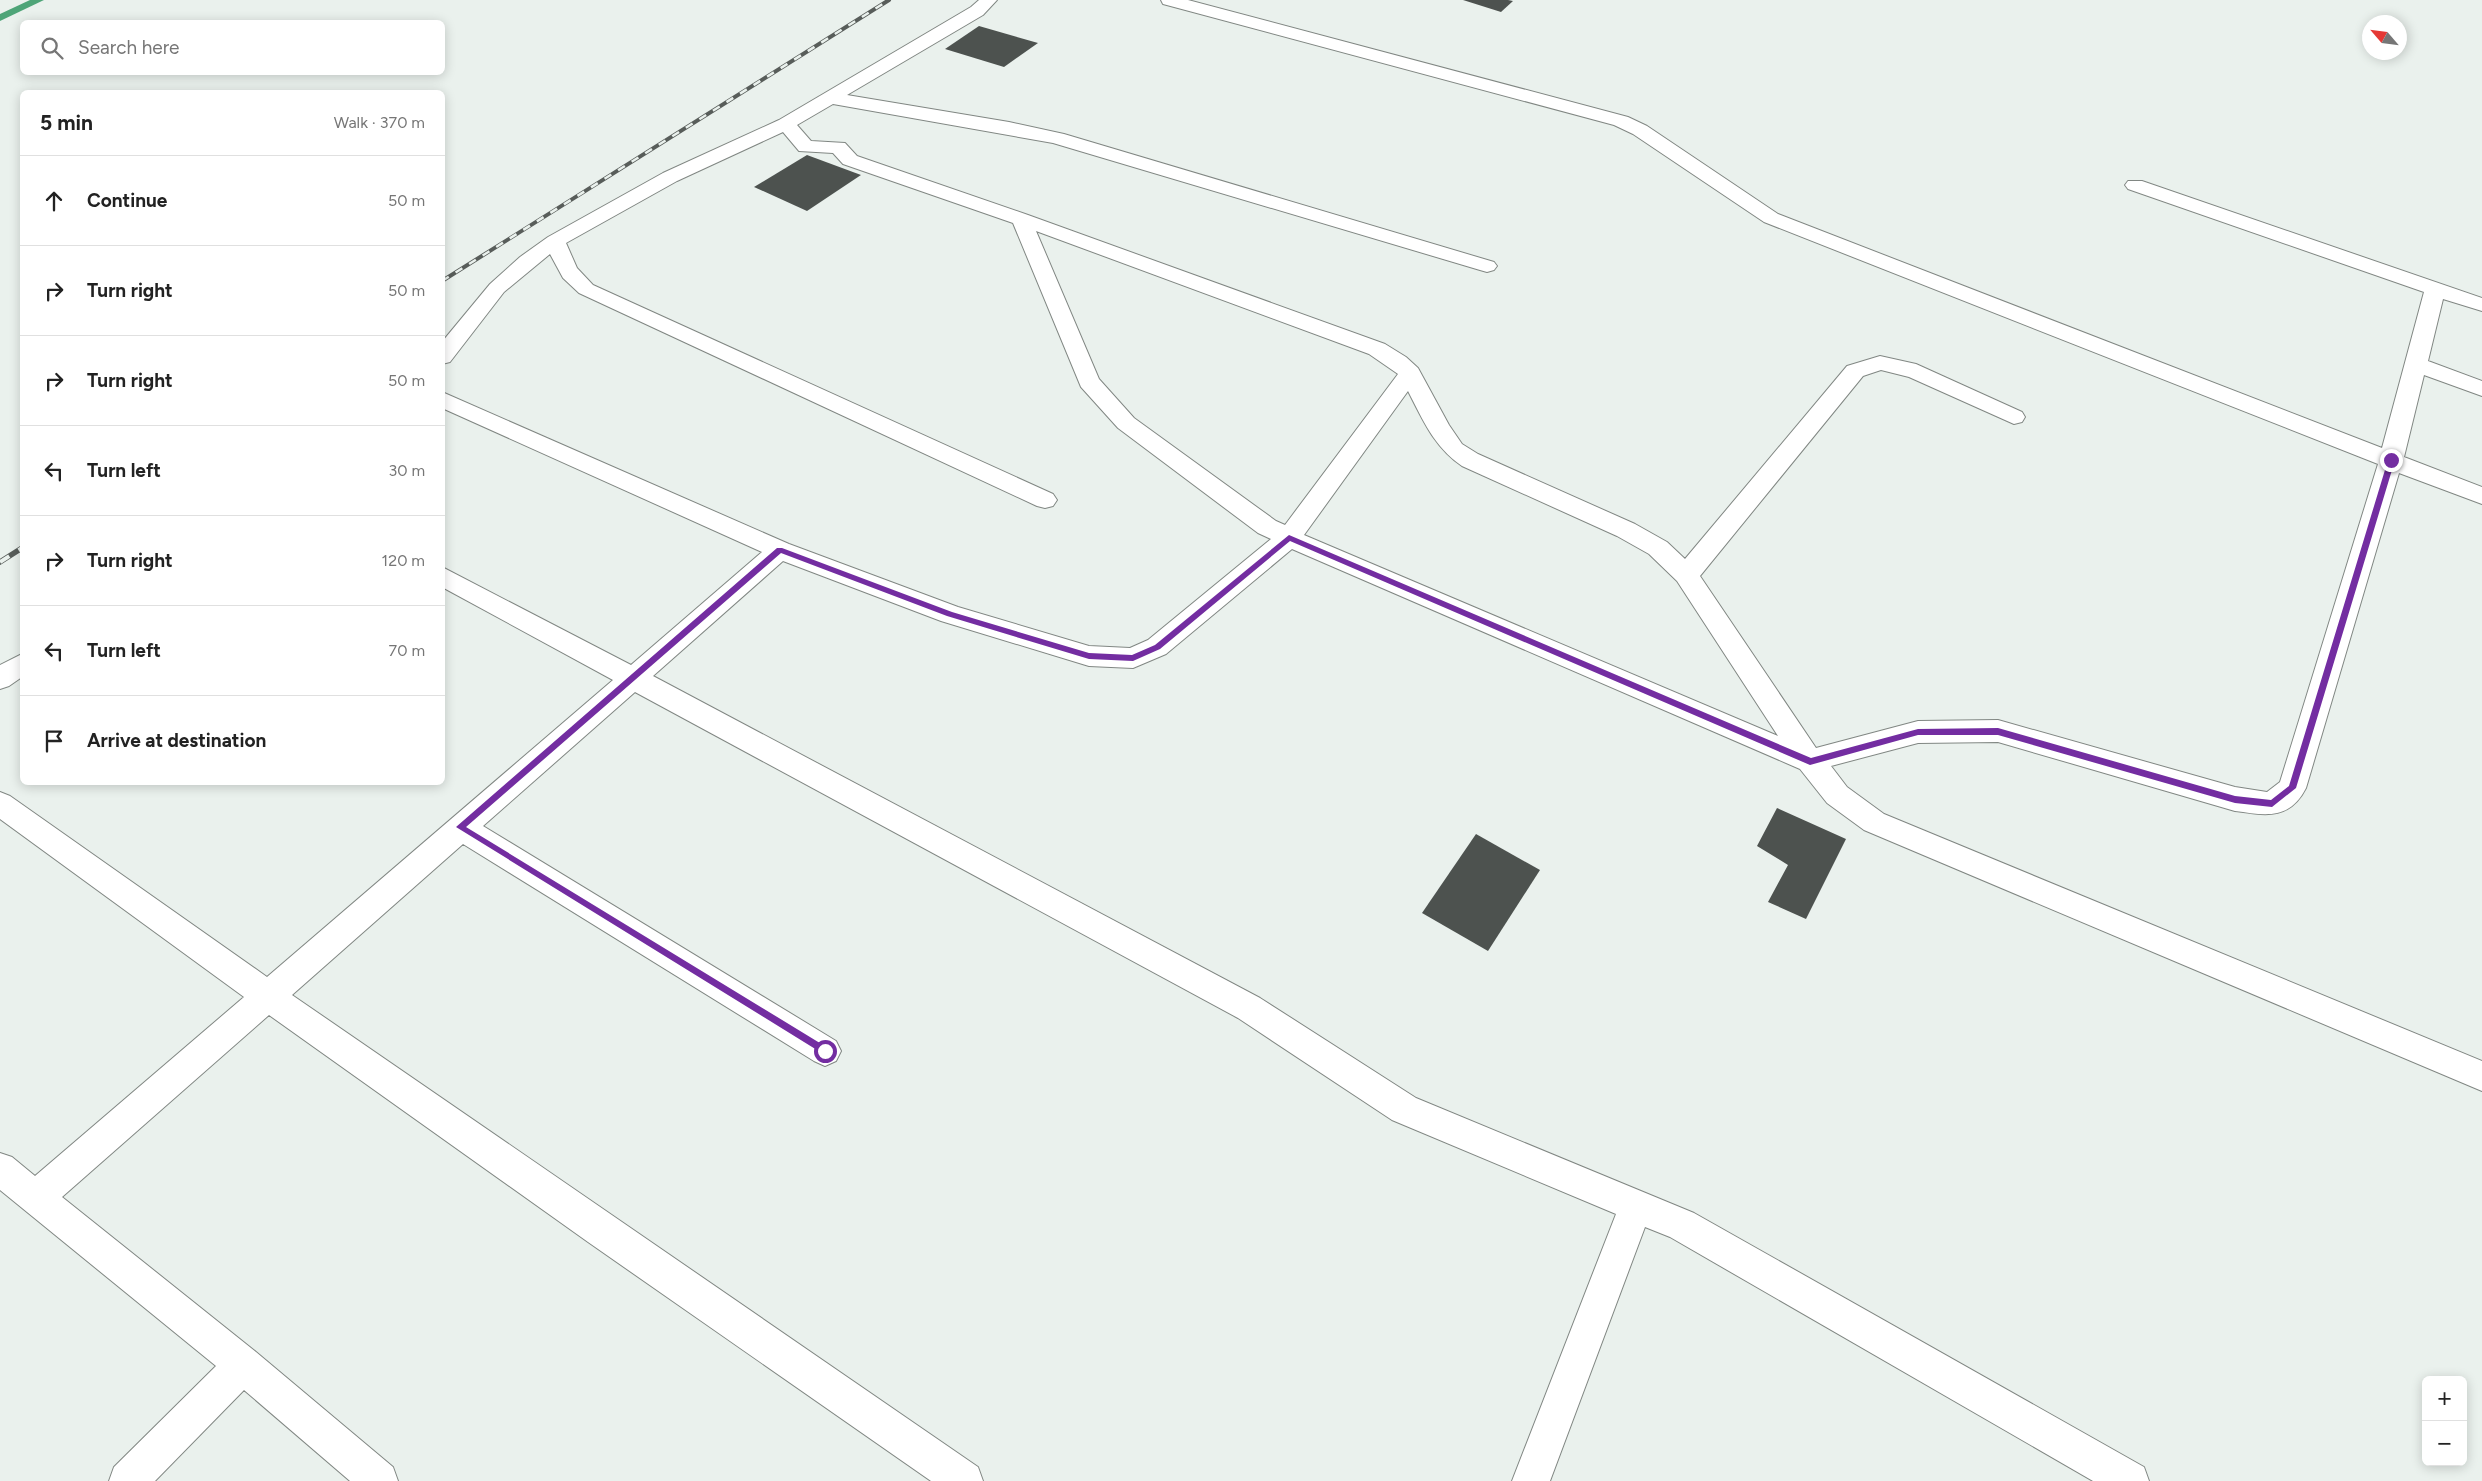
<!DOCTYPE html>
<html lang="en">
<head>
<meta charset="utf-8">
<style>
  body { margin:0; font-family:Figtree,sans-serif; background:#f2f2f2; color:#222 }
  .controls { position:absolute; right:15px; bottom:15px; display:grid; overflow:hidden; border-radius:8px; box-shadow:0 2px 12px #0003 }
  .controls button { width:45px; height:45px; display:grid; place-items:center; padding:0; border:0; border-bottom:1px solid #e0e0e0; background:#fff; color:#222; font:25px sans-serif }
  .compass { position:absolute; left:2362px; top:15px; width:45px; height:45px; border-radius:50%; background:#fff; box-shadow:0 2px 12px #0003; rotate:298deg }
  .stop { position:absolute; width:15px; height:15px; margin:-11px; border:4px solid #732da1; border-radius:50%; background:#fff }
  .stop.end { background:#732da1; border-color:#fff; box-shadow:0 1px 5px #0008 }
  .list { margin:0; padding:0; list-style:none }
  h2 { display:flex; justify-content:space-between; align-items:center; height:65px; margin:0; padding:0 20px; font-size:21px }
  h2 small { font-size:16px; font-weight:400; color:#767676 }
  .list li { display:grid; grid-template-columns:32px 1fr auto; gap:15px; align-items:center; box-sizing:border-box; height:90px; padding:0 20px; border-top:1px solid #e0e0e0 }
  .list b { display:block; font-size:19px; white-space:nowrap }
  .list em { font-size:16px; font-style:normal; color:#767676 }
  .icon { flex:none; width:28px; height:28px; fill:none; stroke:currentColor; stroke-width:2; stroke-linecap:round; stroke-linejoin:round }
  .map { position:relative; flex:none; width:2482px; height:1481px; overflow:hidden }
  .search { position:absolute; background:#fff; box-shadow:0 2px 12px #0003; left:20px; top:20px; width:425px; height:55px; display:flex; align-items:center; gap:12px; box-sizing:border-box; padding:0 18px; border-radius:8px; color:#767676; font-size:19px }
  .panel { position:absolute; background:#fff; box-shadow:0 2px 12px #0003; left:20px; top:90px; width:425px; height:695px; border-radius:8px }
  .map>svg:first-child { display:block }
</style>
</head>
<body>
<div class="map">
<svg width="2482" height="1481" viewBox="0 0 2482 1481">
  <rect width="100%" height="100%" fill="#eaf1ed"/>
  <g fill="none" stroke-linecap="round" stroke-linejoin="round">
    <polygon fill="#4ea578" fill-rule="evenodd" points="30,0 44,0 0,21 0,14"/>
  </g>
  <g fill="#4d524f">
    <polygon points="1463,0 1508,0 1513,1 1501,12"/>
    <polygon points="979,26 1038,43 1004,67 945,49"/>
    <polygon points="807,155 861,175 807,211 754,187"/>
    <polygon points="1777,808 1846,839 1806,919 1768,902 1788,865 1757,846"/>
    <polygon points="1476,834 1540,870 1488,951 1422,913"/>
  </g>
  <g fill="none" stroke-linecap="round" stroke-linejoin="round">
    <g stroke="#818783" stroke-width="2">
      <g id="street">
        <path d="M 979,0 L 997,0 L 983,15 L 847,95 L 1009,122 L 1064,134 L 1494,262 L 1497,266 L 1494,270 L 1487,272 L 1480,270 L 1053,143 L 833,104 L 797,125 L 811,141 L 845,143 L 857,156 L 1028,215 L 1385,344 L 1406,357 L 1418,368 L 1449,425 L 1462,444 L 1478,454 L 1635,524 L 1667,542 L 1685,559 L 1847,366 L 1880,356 L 1916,364 L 2022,412 L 2025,417 L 2022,422 L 2014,424 L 1909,377 L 1881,370 L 1863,376 L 1700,576 L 1816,748 L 1918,721 L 1998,720 L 2235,787 L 2267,792 L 2280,782 L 2378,464 L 1764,222 L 1633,134 L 1614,125 L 1163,4 L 1161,0 L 1188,0 L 1628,117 L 1647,126 L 1778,214 L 2382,448 L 2424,292 L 2128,189 L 2125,185 L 2128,181 L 2142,181 L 2482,298 L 2482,311 L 2443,299 L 2428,361 L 2482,381 L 2482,396 L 2424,375 L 2404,457 L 2482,487 L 2482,504 L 2399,473 L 2306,788 C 2289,821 2265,815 2235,811 L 1998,742 L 1918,743 L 1831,766 L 1847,787 L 1884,814 L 2482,1061 L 2482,1091 L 1864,830 L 1827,803 L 1800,769 L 1292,549 L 1166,654 L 1133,668 L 1089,666 L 941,621 L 783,561 L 653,676 L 1260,998 L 1416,1098 L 1694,1213 L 2144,1467 L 2149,1481 L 2093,1481 L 1670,1237 L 1645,1227 L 1550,1481 L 1512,1481 L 1616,1214 L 1392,1120 L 1238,1018 L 635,692 L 483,826 L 836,1041 L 841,1051 L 836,1061 L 825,1066 L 814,1061 L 463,844 L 292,995 L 978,1467 L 983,1481 L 931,1481 L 588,1242 L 269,1015 L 62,1197 L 256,1352 L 393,1467 L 398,1481 L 350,1481 L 244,1390 L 155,1481 L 109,1481 L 114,1467 L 216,1366 L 0,1190 L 0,1153 L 12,1157 L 35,1176 L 244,997 L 0,819 L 0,792 L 10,796 L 267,977 L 613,680 L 442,587 L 442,567 L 631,665 L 762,552 L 442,408 L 442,392 L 789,544 L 958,607 L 1089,646 L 1130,648 L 1148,640 L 1271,539 L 1258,533 L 1118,428 L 1081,387 L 1013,223 L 843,164 L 833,153 L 799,151 L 783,132 L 677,181 L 566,243 L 577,268 L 593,285 L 1053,494 L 1057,500 L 1053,506 L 1045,508 L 1037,506 L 579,293 L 563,278 L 550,254 L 504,292 L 450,362 L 442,364 L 442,342 L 490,284 L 520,257 L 548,237 L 663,173 L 779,120 L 971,7 ZM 1036,231 L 1369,354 L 1398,374 L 1285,525 L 1276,521 L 1134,418 L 1099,379 ZM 1408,391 C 1423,420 1434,447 1462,466 L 1617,536 L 1649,554 L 1677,581 L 1778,736 L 1304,535 Z"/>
        <polygon points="22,654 22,677 9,686 0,689 0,665"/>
      </g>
    </g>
    <use href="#street" fill="#fff" fill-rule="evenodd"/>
    <g stroke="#585d5a" stroke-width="4">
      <polyline id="rail-far1" points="442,281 889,0"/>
    </g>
    <g stroke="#585d5a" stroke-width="5.5">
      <polyline id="rail" points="0,562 22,548"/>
    </g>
    <use href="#rail-far1" stroke="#eaf1ed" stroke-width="2.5" stroke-dasharray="8" stroke-linecap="butt"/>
    <use href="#rail" stroke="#eaf1ed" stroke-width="4" stroke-dasharray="11" stroke-linecap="butt"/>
  </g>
  <polygon fill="#732da1" points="2391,458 2395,460 2296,788 2272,807 2235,803 1998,735 1918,735 1810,765 1290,541 1160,649 1133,661 1089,659 947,616 781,553 466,827 828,1048 829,1051 825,1055 456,827 777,548 782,548 952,612 1089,653 1132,655 1155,645 1289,535 1811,758 1918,729 1998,728 2235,796 2271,800 2289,786 2388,460"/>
</svg>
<div class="controls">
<button>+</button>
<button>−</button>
</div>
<svg class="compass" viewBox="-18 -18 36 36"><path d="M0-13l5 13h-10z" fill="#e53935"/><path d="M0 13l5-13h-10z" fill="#767676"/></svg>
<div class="stop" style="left:825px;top:1051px"></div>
<div class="stop end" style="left:2391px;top:460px"></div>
<div class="search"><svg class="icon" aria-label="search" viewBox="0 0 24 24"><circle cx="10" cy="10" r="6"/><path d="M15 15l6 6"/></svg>Search here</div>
<section class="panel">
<h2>5 min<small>Walk · 370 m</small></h2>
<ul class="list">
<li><svg class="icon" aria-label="ahead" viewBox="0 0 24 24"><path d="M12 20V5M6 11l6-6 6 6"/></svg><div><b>Continue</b></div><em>50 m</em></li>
<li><svg class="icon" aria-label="right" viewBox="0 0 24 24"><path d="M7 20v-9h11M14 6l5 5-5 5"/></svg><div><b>Turn right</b></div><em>50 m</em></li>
<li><svg class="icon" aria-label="right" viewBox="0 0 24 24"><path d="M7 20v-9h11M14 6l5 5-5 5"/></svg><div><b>Turn right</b></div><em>50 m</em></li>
<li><svg class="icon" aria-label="left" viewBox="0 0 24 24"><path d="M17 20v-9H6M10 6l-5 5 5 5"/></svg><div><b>Turn left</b></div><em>30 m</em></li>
<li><svg class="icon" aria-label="right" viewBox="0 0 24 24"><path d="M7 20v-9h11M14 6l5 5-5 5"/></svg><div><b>Turn right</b></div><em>120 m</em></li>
<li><svg class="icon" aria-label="left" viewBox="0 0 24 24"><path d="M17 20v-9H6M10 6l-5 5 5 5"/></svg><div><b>Turn left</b></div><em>70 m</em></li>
<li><svg class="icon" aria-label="arrive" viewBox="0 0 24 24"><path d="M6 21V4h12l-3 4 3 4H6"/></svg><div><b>Arrive at destination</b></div></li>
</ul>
</section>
</div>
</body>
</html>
